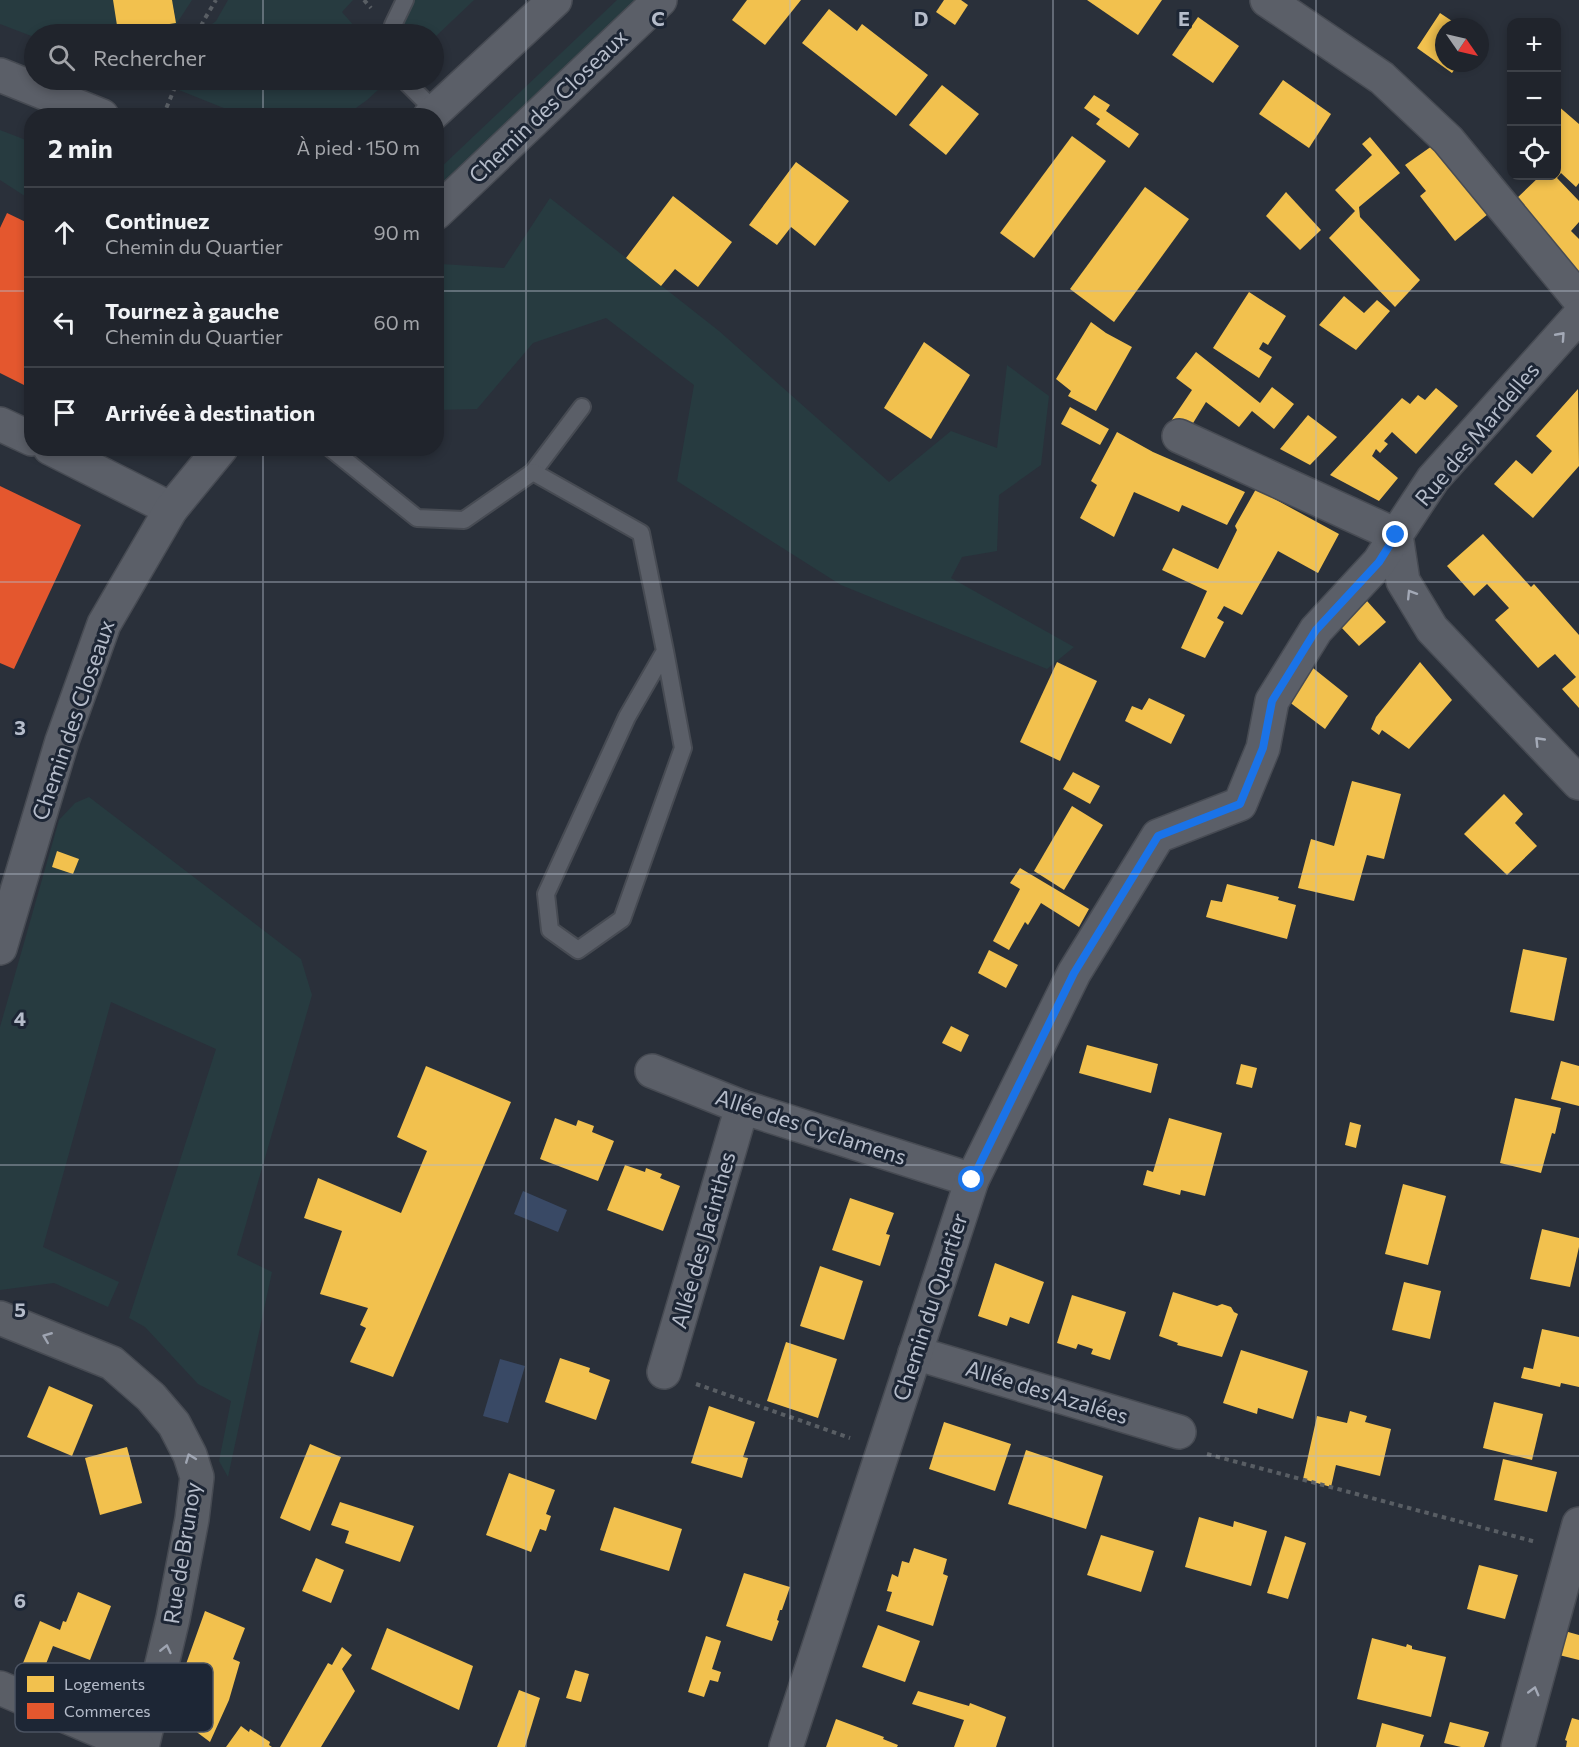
<!DOCTYPE html>
<html lang="fr">
<head>
<meta charset="utf-8">
<style>
  body { margin:0; font-family:Commissioner,sans-serif; background:#282c34; color:#f1f3f6 }
  .controls { position:absolute; right:18px; top:18px; display:grid; overflow:hidden; border-radius:12px; box-shadow:0 3px 9px #0003 }
  .controls button { width:54px; height:54px; display:grid; place-items:center; padding:0; border:0; border-bottom:2px solid #3d4148; background:#20242c; color:#f1f3f6; font:30px sans-serif }
  .compass { position:absolute; left:1435px; top:18px; width:54px; height:54px; border-radius:50%; background:#20242c; box-shadow:0 3px 9px #0003; rotate:124deg }
  .stop { position:absolute; width:18px; height:18px; margin:-14px; border:4px solid #1a73e8; border-radius:50%; background:#fff }
  .stop.end { background:#1a73e8; border-color:#fff; box-shadow:0 2px 6px #0008 }
  .list { margin:0; padding:0; list-style:none }
  h2 { display:flex; justify-content:space-between; align-items:center; height:78px; margin:0; padding:0 24px; font-size:26px }
  h2 small { font-size:20px; font-weight:400; color:#a2a4a9 }
  .list li { display:grid; grid-template-columns:39px 1fr auto; gap:18px; align-items:center; box-sizing:border-box; height:90px; padding:0 24px; border-top:2px solid #3d4148 }
  .list b { display:block; font-size:22px; white-space:nowrap }
  .list p { margin:0; font-size:20px; white-space:nowrap; color:#a2a4a9 }
  .list em { font-size:20px; font-style:normal; color:#a2a4a9 }
  .icon { flex:none; width:33px; height:33px; fill:none; stroke:currentColor; stroke-width:2; stroke-linecap:round; stroke-linejoin:round }
  .map { position:relative; flex:none; width:1579px; height:1747px; overflow:hidden }
  .search { position:absolute; background:#20242c; box-shadow:0 3px 9px #0003; left:24px; top:24px; width:420px; height:66px; display:flex; align-items:center; gap:15px; box-sizing:border-box; padding:0 21px; border-radius:33px; color:#a2a4a9; font-size:22px }
  .panel { position:absolute; background:#20242c; box-shadow:0 3px 9px #0003; left:24px; top:108px; width:420px; height:348px; border-radius:24px }
  .map>svg:first-child { display:block }
</style>
</head>
<body>
<div class="map">
<svg width="1579" height="1747" viewBox="0 0 1579 1747">
  <rect width="100%" height="100%" fill="#2a303a"/>
  <g fill="#273b40">
    <polygon points="0,0 113,0 118,32 176,23 172,0 192,0 177,23 182,34 34,34 34,37 0,24"/>
    <polygon points="228,0 353,0 342,12 361,34 199,34 216,21"/>
    <polygon points="413,0 474,0 434,38 434,34 392,34"/>
    <polygon points="617,0 642,0 437,199 437,171"/>
    <polygon points="143,80 389,80 367,100 345,116 241,115 164,84 163,87"/>
    <polygon points="0,130 31,142 31,200 0,180"/>
    <polygon points="550,198 719,331 889,482 951,431 997,448 1007,365 1049,396 1041,465 999,495 997,551 962,557 951,578 1074,647 1047,669 841,585 677,481 694,385 606,318 533,343 477,409 437,410 436,269 441,264 504,268"/>
    <polygon points="89,797 301,959 312,995 237,1255 272,1272 228,1477 219,1461 231,1401 198,1384 145,1327 129,1318 216,1049 111,1002 43,1247 119,1282 108,1307 54,1283 0,1290 0,1027 59,820 75,803"/>
  </g>
  <g fill="#394965">
    <polygon points="523,1191 567,1210 558,1232 514,1214"/>
    <polygon points="500,1359 525,1366 508,1423 483,1416"/>
  </g>
  <g fill="#f2c14e">
    <polygon points="113,0 172,0 176,23 118,32"/>
    <polygon points="747,0 801,0 765,45 732,20"/>
    <polygon points="944,0 961,0 968,5 955,25 936,12"/>
    <polygon points="1087,0 1162,0 1138,35"/>
    <polygon points="829,9 857,31 862,24 928,75 896,116 802,43"/>
    <polygon points="1440,13 1461,27 1444,27 1444,63 1459,63 1452,73 1417,48"/>
    <polygon points="1198,17 1239,46 1213,83 1172,55"/>
    <polygon points="1283,80 1331,114 1309,148 1259,114"/>
    <polygon points="942,85 979,114 946,155 909,125"/>
    <polygon points="1094,95 1110,105 1106,111 1139,134 1129,148 1096,124 1100,119 1084,108"/>
    <polygon points="1557,105 1579,124 1579,183 1576,187 1561,173 1557,178 1579,201 1579,222 1571,231 1579,239 1579,272 1516,199 1540,176 1557,176"/>
    <polygon points="1072,136 1106,161 1034,258 1000,233"/>
    <polygon points="1370,137 1400,173 1359,207 1360,217 1420,280 1395,307 1329,238 1355,211 1335,190 1372,155 1362,144"/>
    <polygon points="1432,146 1488,214 1455,241 1420,196 1426,191 1405,165"/>
    <polygon points="796,162 849,201 815,246 791,227 777,245 749,225"/>
    <polygon points="1145,187 1189,219 1114,322 1070,289"/>
    <polygon points="1286,192 1321,230 1300,250 1266,216"/>
    <polygon points="673,196 732,242 698,287 675,269 661,286 626,258"/>
    <polygon points="1249,292 1286,316 1268,345 1263,342 1259,349 1272,357 1259,378 1213,348"/>
    <polygon points="1344,296 1364,313 1377,300 1390,311 1356,350 1319,325"/>
    <polygon points="1091,322 1106,333 1132,347 1096,411 1068,396 1071,391 1056,379"/>
    <polygon points="924,342 970,375 931,439 884,408"/>
    <polygon points="1196,352 1260,403 1272,387 1294,404 1274,429 1252,411 1239,427 1206,402 1187,433 1167,427 1192,390 1176,378"/>
    <polygon points="1436,388 1458,406 1416,454 1392,432 1384,441 1388,444 1380,453 1376,449 1372,456 1398,478 1379,501 1330,475 1402,398 1410,404 1418,395 1425,400"/>
    <polygon points="1578,389 1579,466 1533,518 1494,484 1516,460 1532,474 1552,451 1536,436"/>
    <polygon points="1070,407 1109,429 1100,445 1061,424"/>
    <polygon points="1308,415 1337,437 1310,465 1280,449"/>
    <polygon points="1117,432 1153,452 1245,492 1227,525 1182,505 1179,512 1134,492 1114,537 1080,518 1097,485 1091,481"/>
    <polygon points="1256,489 1339,534 1318,573 1278,551 1242,615 1224,606 1217,618 1224,622 1205,658 1181,648 1207,591 1162,570 1173,548 1218,569 1237,530 1235,526"/>
    <polygon points="1483,534 1531,587 1534,584 1579,635 1579,708 1562,689 1576,677 1555,654 1538,668 1495,620 1509,608 1487,584 1474,596 1447,566"/>
    <polygon points="1367,601 1386,622 1359,646 1340,626"/>
    <polygon points="1303,660 1348,696 1325,729 1284,698"/>
    <polygon points="1057,662 1097,681 1060,761 1020,742"/>
    <polygon points="1420,662 1452,700 1409,749 1382,730 1379,735 1371,729 1376,717"/>
    <polygon points="1149,698 1185,715 1171,744 1125,721 1132,706 1142,710"/>
    <polygon points="1073,772 1100,786 1090,804 1063,789"/>
    <polygon points="1352,781 1401,794 1384,859 1367,855 1354,901 1298,888 1311,839 1334,846"/>
    <polygon points="1504,794 1523,814 1515,823 1537,846 1507,875 1464,834"/>
    <polygon points="1072,806 1103,825 1064,890 1034,871"/>
    <polygon points="57,851 79,859 73,874 52,867"/>
    <polygon points="1020,868 1089,909 1079,927 1041,903 1028,925 1025,922 1009,950 993,941 1020,889 1010,883"/>
    <polygon points="1227,884 1279,897 1278,900 1296,905 1287,939 1206,917 1211,900 1222,902"/>
    <polygon points="1523,949 1567,958 1554,1021 1510,1012"/>
    <polygon points="989,950 1018,965 1006,988 978,973"/>
    <polygon points="951,1026 969,1035 961,1052 942,1043"/>
    <polygon points="1087,1045 1158,1064 1151,1093 1079,1073"/>
    <polygon points="1561,1061 1579,1066 1579,1106 1551,1099"/>
    <polygon points="1241,1064 1257,1068 1252,1088 1236,1084"/>
    <polygon points="426,1066 511,1102 393,1377 350,1362 366,1328 360,1325 368,1308 320,1294 342,1231 304,1218 318,1178 401,1213 427,1151 397,1137"/>
    <polygon points="1515,1098 1561,1108 1555,1134 1552,1133 1541,1173 1500,1163"/>
    <polygon points="555,1118 576,1126 578,1120 594,1126 592,1132 614,1141 598,1181 540,1159"/>
    <polygon points="1169,1118 1222,1133 1205,1196 1181,1190 1180,1195 1143,1185 1147,1170 1153,1172"/>
    <polygon points="1350,1122 1361,1125 1356,1148 1345,1145"/>
    <polygon points="625,1165 645,1172 646,1168 662,1174 660,1178 680,1186 663,1231 607,1210"/>
    <polygon points="1403,1184 1446,1196 1428,1265 1385,1254"/>
    <polygon points="850,1198 894,1213 886,1234 890,1235 880,1266 832,1250"/>
    <polygon points="1542,1229 1579,1238 1579,1247 1570,1287 1530,1279"/>
    <polygon points="995,1263 1044,1282 1029,1324 1010,1317 1007,1326 978,1316"/>
    <polygon points="820,1266 863,1281 844,1340 800,1326"/>
    <polygon points="1404,1282 1441,1291 1430,1339 1392,1330"/>
    <polygon points="1173,1292 1217,1306 1222,1304 1231,1307 1234,1312 1238,1314 1222,1357 1177,1345 1178,1343 1159,1336"/>
    <polygon points="1072,1295 1126,1312 1110,1360 1091,1354 1093,1349 1078,1344 1076,1349 1057,1343"/>
    <polygon points="1542,1329 1579,1337 1579,1387 1561,1383 1560,1387 1521,1378 1524,1367 1533,1369"/>
    <polygon points="786,1342 837,1359 818,1418 767,1401"/>
    <polygon points="1241,1350 1308,1371 1293,1419 1258,1408 1257,1414 1223,1403"/>
    <polygon points="560,1358 590,1368 589,1372 610,1380 596,1420 545,1402"/>
    <polygon points="49,1386 93,1405 72,1456 27,1437"/>
    <polygon points="1494,1402 1543,1414 1532,1460 1483,1448"/>
    <polygon points="709,1406 755,1422 743,1457 748,1458 742,1478 691,1463"/>
    <polygon points="1350,1411 1367,1416 1365,1422 1391,1429 1380,1476 1336,1465 1331,1487 1303,1479 1317,1416 1347,1423"/>
    <polygon points="944,1422 1011,1444 995,1491 929,1469"/>
    <polygon points="310,1444 341,1457 310,1531 280,1518"/>
    <polygon points="127,1447 142,1503 100,1515 85,1458"/>
    <polygon points="1026,1450 1103,1476 1086,1529 1008,1504"/>
    <polygon points="1503,1459 1557,1472 1547,1512 1494,1500"/>
    <polygon points="509,1473 555,1490 546,1514 551,1516 546,1531 540,1529 531,1552 486,1535"/>
    <polygon points="340,1502 414,1526 400,1562 345,1543 349,1531 331,1525"/>
    <polygon points="614,1507 682,1529 669,1571 600,1550"/>
    <polygon points="1199,1517 1233,1527 1234,1521 1267,1531 1251,1586 1185,1567"/>
    <polygon points="1101,1535 1154,1551 1141,1592 1087,1575"/>
    <polygon points="1285,1536 1306,1543 1288,1599 1267,1593"/>
    <polygon points="914,1548 947,1559 943,1574 948,1576 933,1626 886,1611 892,1592 887,1591 892,1574 898,1577 902,1561 909,1563"/>
    <polygon points="316,1558 344,1570 331,1603 302,1591"/>
    <polygon points="1479,1565 1518,1575 1505,1619 1467,1609"/>
    <polygon points="744,1573 790,1587 782,1610 780,1610 777,1620 779,1621 772,1641 726,1626"/>
    <polygon points="78,1592 111,1606 90,1660 53,1646 39,1682 19,1673 40,1621 60,1630 63,1621 66,1622"/>
    <polygon points="205,1611 245,1628 233,1659 240,1662 229,1700 210,1742 194,1730 178,1698 181,1678"/>
    <polygon points="878,1625 920,1641 905,1682 862,1667"/>
    <polygon points="387,1628 473,1666 459,1710 371,1669"/>
    <polygon points="1561,1630 1579,1635 1579,1660 1555,1654"/>
    <polygon points="706,1636 721,1641 712,1669 721,1672 718,1682 710,1680 704,1697 688,1692"/>
    <polygon points="1372,1638 1406,1647 1407,1644 1412,1646 1412,1649 1446,1657 1431,1717 1357,1699"/>
    <polygon points="342,1647 352,1655 342,1669 355,1691 321,1747 280,1747 328,1663 332,1665"/>
    <polygon points="575,1670 589,1674 581,1702 566,1698"/>
    <polygon points="519,1690 540,1698 525,1747 497,1747"/>
    <polygon points="918,1691 969,1706 970,1703 1006,1717 996,1747 954,1747 964,1720 912,1704"/>
    <polygon points="1572,1718 1579,1720 1579,1747 1566,1747 1567,1741 1565,1740"/>
    <polygon points="836,1719 884,1737 883,1739 898,1745 897,1747 826,1747"/>
    <polygon points="1450,1722 1489,1732 1484,1747 1461,1747 1444,1743"/>
    <polygon points="1382,1723 1424,1735 1420,1747 1376,1747"/>
    <polygon points="241,1726 249,1732 250,1729 270,1742 269,1745 272,1747 226,1747"/>
  </g>
  <g fill="#e4572e">
    <polygon points="7,213 32,225 32,389 0,373 0,228"/>
    <polygon points="0,486 81,525 14,669 0,663"/>
  </g>
  <g fill="none" stroke-linecap="round" stroke-linejoin="round">
    <g stroke="#474b53" stroke-width="20">
      <g id="lane">
        <polyline points="394,34 393,25 405,0"/>
        <polyline points="404,80 435,111"/>
        <polyline points="330,448 417,518 464,520 533,472 582,407"/>
        <polyline points="533,472 641,533 665,651 627,717 546,894 550,930 578,950 622,919 683,748 665,651"/>
      </g>
    </g>
    <g stroke="#474b53" stroke-width="36">
      <g id="street">
        <polyline points="1267,0 1382,78 1448,140 1579,299"/>
        <polyline points="0,75 102,116"/>
        <polyline points="430,116 555,0"/>
        <polyline points="436,213 660,0"/>
        <polyline points="1579,316 1433,479 1396,535 1403,581 1432,629 1579,783"/>
        <polyline points="0,424 32,439"/>
        <polyline points="50,448 171,509"/>
        <polyline points="0,948 62,741 104,624 171,509 221,448"/>
        <polyline points="652,1071 742,1107 972,1180"/>
        <polyline points="915,1353 1179,1432"/>
        <polyline points="664,1372 742,1107"/>
        <polyline points="786,1747 972,1180 1074,973 1158,836 1240,804 1263,748 1272,701 1316,630 1379,562 1396,535 1179,436"/>
        <polyline points="1518,1747 1579,1524"/>
      </g>
    </g>
    <g stroke="#474b53" stroke-width="36">
      <g id="secondary">
        <polyline points="0,1318 112,1363 151,1397 174,1424 190,1455 197,1477 192,1519 173,1618 142,1747"/>
        <polyline points="0,1688 138,1747"/>
      </g>
    </g>
    <g stroke="#595e64" stroke-width="4" stroke-dasharray="4.5 4.5" stroke-linecap="butt">
      <polyline points="364,0 371,8"/>
      <polyline points="197,34 204,20 216,0"/>
      <polyline points="163,116 178,80"/>
      <polyline points="696,1384 850,1438"/>
      <polyline points="1207,1454 1536,1542"/>
    </g>
    <use href="#lane" stroke="#5b5f68" stroke-width="16"/>
    <use href="#street" stroke="#5b5f68" stroke-width="33"/>
    <use href="#secondary" stroke="#5a5e66" stroke-width="33"/>
  </g>
  <defs><path id="oneway-chevron" d="M-2-3.5L2.5 0L-2 3.5" fill="none" stroke-width="1.6" stroke-linecap="round" stroke-linejoin="round" transform="scale(1.5)"/></defs>
  <g stroke="#a3a9b6">
    <use href="#oneway-chevron" transform="translate(1561 336) rotate(-48)"/>
    <use href="#oneway-chevron" transform="translate(1411 594) rotate(-122)"/>
    <use href="#oneway-chevron" transform="translate(1539 741) rotate(-134)"/>
    <use href="#oneway-chevron" transform="translate(1534 1691) rotate(-75)"/>
  </g>
  <g stroke="#9ea4b1">
    <use href="#oneway-chevron" transform="translate(47 1337) rotate(-158)"/>
    <use href="#oneway-chevron" transform="translate(190 1458) rotate(-111)"/>
    <use href="#oneway-chevron" transform="translate(166 1649) rotate(-77)"/>
  </g>
  <g fill="none" stroke-linecap="round" stroke-linejoin="round">
    <polyline stroke="#1a73e8" stroke-width="8" points="972,1180 1074,973 1158,836 1240,804 1263,748 1272,701 1316,630 1379,562 1396,535"/>
  </g>
  <path fill="none" stroke="#b5bcca" stroke-width="1.5" stroke-opacity="0.55" d="M 263,0 L 263,34M 526,0 L 526,1747M 790,0 L 790,1747M 1053,0 L 1053,1747M 1316,0 L 1316,1747M 263,80 L 263,116M 0,291 L 32,291M 436,291 L 1579,291M 263,448 L 263,1747M 0,582 L 1579,582M 0,874 L 1579,874M 0,1165 L 1579,1165M 0,1456 L 1579,1456"/>
  <g text-anchor="middle" stroke-width="6" stroke-linejoin="round" paint-order="stroke">
    <g font-size="22" fill="#b5bcca" stroke="#1d2635">
      <text transform="translate(548 106) rotate(-44)" y="8">Chemin des Closeaux</text>
      <text transform="translate(1477 434) rotate(-50)" y="8">Rue des Mardelles</text>
      <text transform="translate(73 720) rotate(-71)" y="8">Chemin des Closeaux</text>
      <text transform="translate(811 1127) rotate(18)" y="8">Allée des Cyclamens</text>
      <text transform="translate(703 1240) rotate(-74)" y="8">Allée des Jacinthes</text>
      <text transform="translate(930 1307) rotate(-72)" y="8">Chemin du Quartier</text>
      <text transform="translate(1047 1392) rotate(17)" y="8">Allée des Azalées</text>
      <text transform="translate(182 1553) rotate(-81)" y="8">Rue de Brunoy</text>
    </g>
  </g>
  <rect x="15" y="1663" width="198" height="69" rx="9" fill="#1d2635" stroke="#4b5362" stroke-width="1.5"/>
  <rect x="27" y="1676" width="27" height="16" fill="#f2c14e"/>
  <rect x="27" y="1703" width="27" height="16" fill="#e4572e"/>
  <g font-size="16" fill="#b5bcca">
    <text x="64" y="1690">Logements</text>
    <text x="64" y="1717">Commerces</text>
  </g>
  <g font-size="20" text-anchor="middle" font-weight="bold" fill="#b5bcca" stroke="#1d2635" stroke-width="6" stroke-linejoin="round" paint-order="stroke">
    <text x="658" y="26">C</text>
    <text x="921" y="26">D</text>
    <text x="1184" y="26">E</text>
    <text x="20" y="735">3</text>
    <text x="20" y="1026">4</text>
    <text x="20" y="1317">5</text>
    <text x="20" y="1608">6</text>
  </g>
</svg>
<div class="controls">
<button>+</button>
<button>−</button>
<button><svg class="icon" aria-label="locate" viewBox="0 0 24 24"><circle cx="12" cy="12" r="6"/><path d="M12 2v4M12 18v4M2 12h4M18 12h4"/></svg></button>
</div>
<svg class="compass" viewBox="-18 -18 36 36"><path d="M0-13l5 13h-10z" fill="#e53935"/><path d="M0 13l5-13h-10z" fill="#a2a4a9"/></svg>
<div class="stop" style="left:972px;top:1180px"></div>
<div class="stop end" style="left:1396px;top:535px"></div>
<div class="search"><svg class="icon" aria-label="search" viewBox="0 0 24 24"><circle cx="10" cy="10" r="6"/><path d="M15 15l6 6"/></svg>Rechercher</div>
<section class="panel">
<h2>2 min<small>À pied · 150 m</small></h2>
<ul class="list">
<li><svg class="icon" aria-label="ahead" viewBox="0 0 24 24"><path d="M12 20V5M6 11l6-6 6 6"/></svg><div><b>Continuez</b><p>Chemin du Quartier</p></div><em>90 m</em></li>
<li><svg class="icon" aria-label="left" viewBox="0 0 24 24"><path d="M17 20v-9H6M10 6l-5 5 5 5"/></svg><div><b>Tournez à gauche</b><p>Chemin du Quartier</p></div><em>60 m</em></li>
<li><svg class="icon" aria-label="arrive" viewBox="0 0 24 24"><path d="M6 21V4h12l-3 4 3 4H6"/></svg><div><b>Arrivée à destination</b></div></li>
</ul>
</section>
</div>
</body>
</html>
